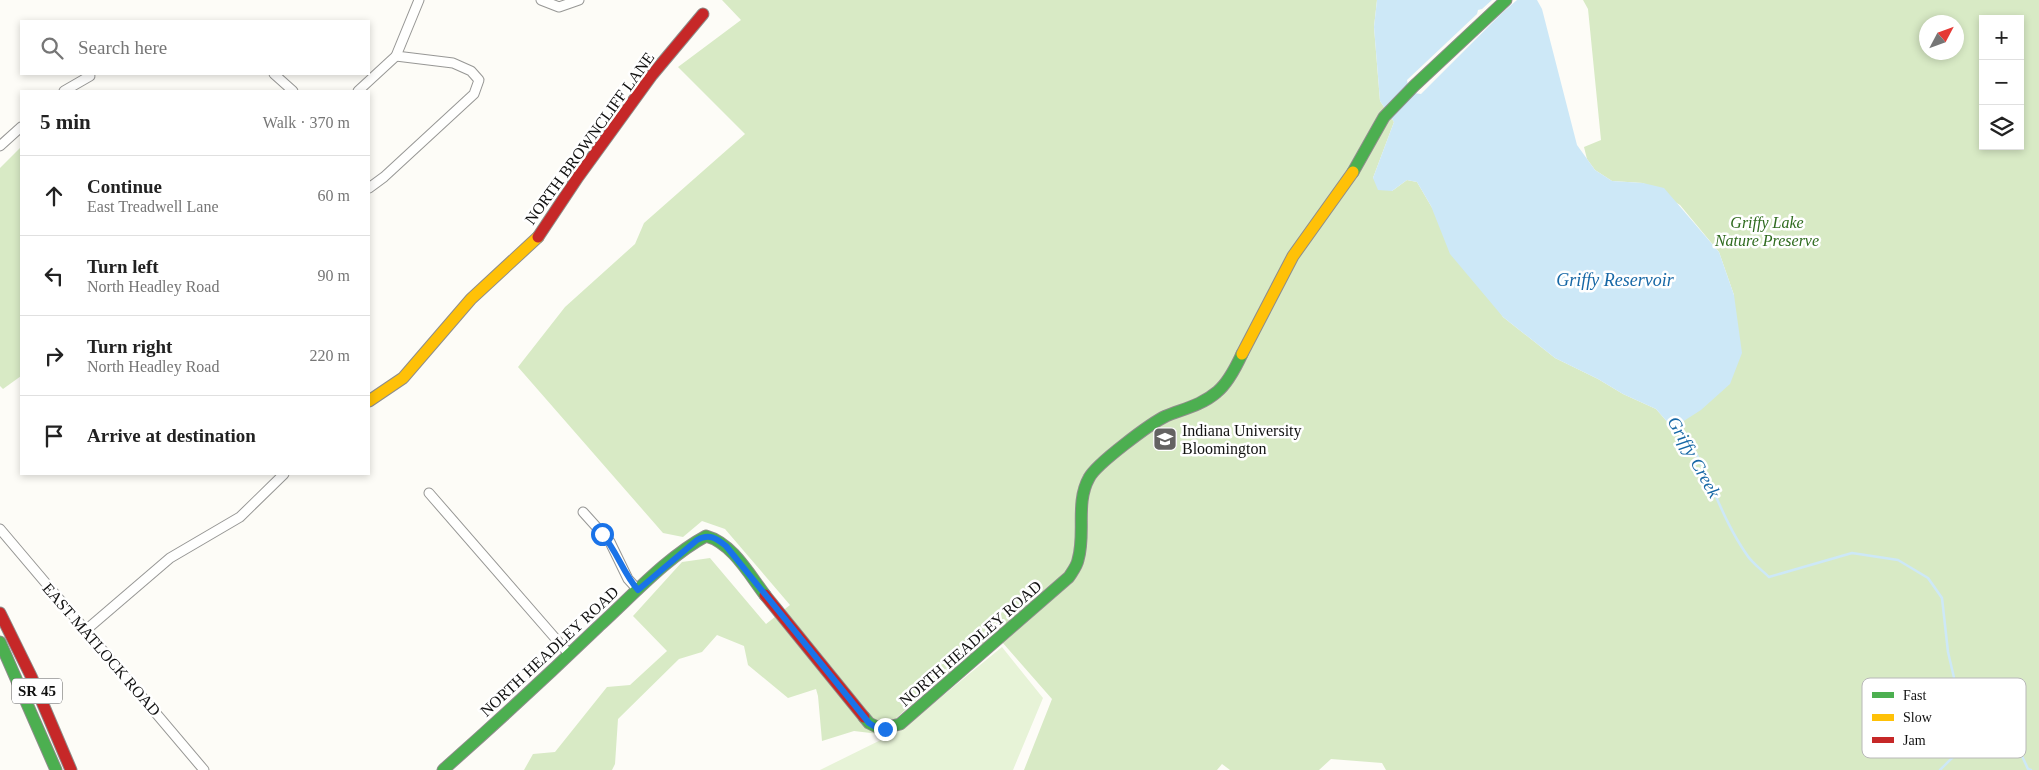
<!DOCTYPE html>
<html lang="en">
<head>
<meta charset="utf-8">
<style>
  body { margin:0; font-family:"Times New Roman",serif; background:#f6f6f6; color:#222 }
  .controls { position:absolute; right:15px; top:15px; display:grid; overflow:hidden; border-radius:0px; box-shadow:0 2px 8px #0003 }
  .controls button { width:45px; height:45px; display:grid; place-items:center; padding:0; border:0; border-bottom:1px solid #e0e0e0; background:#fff; color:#222; font:25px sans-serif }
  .compass { position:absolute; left:1919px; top:15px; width:45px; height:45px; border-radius:50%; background:#fff; box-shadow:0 2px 8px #0003; rotate:49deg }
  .stop { position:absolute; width:15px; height:15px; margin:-11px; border:4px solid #1a73e8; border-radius:50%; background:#fff }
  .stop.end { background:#1a73e8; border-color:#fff; box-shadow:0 1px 5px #0008 }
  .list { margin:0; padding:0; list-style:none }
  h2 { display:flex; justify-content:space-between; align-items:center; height:65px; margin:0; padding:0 20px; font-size:21px }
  h2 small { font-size:16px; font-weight:400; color:#767676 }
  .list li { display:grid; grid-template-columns:32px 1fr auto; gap:15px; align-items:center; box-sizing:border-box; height:80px; padding:0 20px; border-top:1px solid #e0e0e0 }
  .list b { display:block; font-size:19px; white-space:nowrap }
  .list p { margin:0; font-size:16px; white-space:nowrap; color:#767676 }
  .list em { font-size:16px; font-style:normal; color:#767676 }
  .icon { flex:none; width:28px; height:28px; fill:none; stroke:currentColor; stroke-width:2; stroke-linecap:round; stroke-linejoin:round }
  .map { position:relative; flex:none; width:2039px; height:770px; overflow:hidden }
  .search { position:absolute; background:#fff; box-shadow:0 2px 8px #0003; left:20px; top:20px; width:350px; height:55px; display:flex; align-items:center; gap:12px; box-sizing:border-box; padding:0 18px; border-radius:0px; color:#767676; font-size:19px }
  .panel { position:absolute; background:#fff; box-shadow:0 2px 8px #0003; left:20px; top:90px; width:350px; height:385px; border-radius:0px }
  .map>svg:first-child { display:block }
</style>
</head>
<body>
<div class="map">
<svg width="2039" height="770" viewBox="0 0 2039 770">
  <rect width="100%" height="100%" fill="#fdfcf7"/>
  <polygon fill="#e7f3d7" points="1002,647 1043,698 1013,770 820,770 901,730"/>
  <g fill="#d8eac5" fill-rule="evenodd">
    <path d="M 722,0 L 1377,0 L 1374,27 L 1380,101 L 1394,122 L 1373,178 L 1392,191 L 1407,180 L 1417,182 L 1431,206 L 1503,317 L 1555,358 L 1598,379 L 1623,394 L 1656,409 L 1670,425 L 1734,295 L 1719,252 L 1680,205 L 1643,183 L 1612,181 L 1595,170 L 1587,159 L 1584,147 L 1601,140 L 1588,9 L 1583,0 L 2039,0 L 2039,770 L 1386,770 L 1382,763 L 1331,759 L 1319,770 L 1230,770 L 1222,764 L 1217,770 L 1024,770 L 1052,699 L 995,634 L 916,700 L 879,734 L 854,731 L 822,741 L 818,696 L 816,689 L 788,698 L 748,665 L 744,646 L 717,635 L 702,652 L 679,659 L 618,719 L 615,764 L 612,770 L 524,770 L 533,754 L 555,752 L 607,687 L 630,685 L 667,651 L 633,616 L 682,562 L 710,558 L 766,624 L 790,605 L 725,529 L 702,521 L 683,537 L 663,533 L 518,367 L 565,307 L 635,244 L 644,223 L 745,134 L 678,67 L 741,20 ZM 1983,19 L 2020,19 L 2020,146 L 1983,146 ZM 1926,22 L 1956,22 L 1956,52 L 1926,52 Z"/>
    <polygon points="21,147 21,376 3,389 0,386 0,168"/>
  </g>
  <polygon fill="#cde8f7" points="1377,0 1492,0 1482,9 1478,10 1477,14 1407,80 1408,86 1414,93 1421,94 1502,13 1517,0 1537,0 1542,9 1577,145 1595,170 1612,181 1643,183 1664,188 1719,252 1734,295 1742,353 1730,384 1701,410 1679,424 1670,425 1656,409 1623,394 1598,379 1555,358 1503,317 1450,254 1431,206 1417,182 1407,180 1392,191 1378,190 1373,178 1394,122 1380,101 1374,27"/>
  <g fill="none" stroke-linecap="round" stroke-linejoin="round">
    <g stroke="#cde8f7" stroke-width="2.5">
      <path d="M 1677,422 C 1707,463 1718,514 1747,555 C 1752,563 1762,570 1769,577 L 1852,553 L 1898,560 L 1928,578 L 1942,598 L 1948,652 L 1959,699 L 1967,717 L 1994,727 L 2015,741 L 2028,769 L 2031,770"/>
      <polyline points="1940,770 1953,757 1960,726 1967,717"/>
    </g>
    <g stroke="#979795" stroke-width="11">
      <g id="street">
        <polyline points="541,0 559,7 579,0"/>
        <polyline points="274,74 293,91"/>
        <polyline points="64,91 90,76"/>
        <polyline points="358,91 396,56 419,0"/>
        <polyline points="0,146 21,127"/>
        <polyline points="369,188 384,177 474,94 479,80 471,71 453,63 396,56"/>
        <polyline points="429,493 569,654"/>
        <polyline points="583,512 610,542 628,579 638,590"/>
        <polyline points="0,529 204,770"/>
        <polyline points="86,630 170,558 240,517 284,474"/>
      </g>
    </g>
    <g stroke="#8e8d8b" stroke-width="13">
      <g id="fast">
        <polyline points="1353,172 1384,117 1414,86 1506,0"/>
        <polyline points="0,642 56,770"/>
        <path d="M 864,717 L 869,723 L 881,729 L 900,724 L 1069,577 C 1072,572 1077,566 1078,560 C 1086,534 1075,503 1089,478 C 1096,464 1151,423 1166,416 C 1183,409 1202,405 1217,392 C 1228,383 1236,367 1242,354"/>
        <path d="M 443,770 C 496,723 548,675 599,626 C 632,596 667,557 706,536 C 732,543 749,574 765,595"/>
      </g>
    </g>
    <g stroke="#8e8d8b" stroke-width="13">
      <g id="slow">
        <polyline points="1242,354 1293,256 1353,172"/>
        <polyline points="369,401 403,378 471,299 538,237"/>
      </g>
    </g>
    <g stroke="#8e8d8b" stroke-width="13">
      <g id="jam">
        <polyline points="538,237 578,177 652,75 703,14"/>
        <polyline points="765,595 864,717"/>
        <polyline points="0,613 31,676 71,770"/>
      </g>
    </g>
    <use href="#street" stroke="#fffffe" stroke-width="9"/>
    <use href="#fast" stroke="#4caf50" stroke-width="11"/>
    <use href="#slow" stroke="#ffc107" stroke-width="11"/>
    <use href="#jam" stroke="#c62828" stroke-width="11"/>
  </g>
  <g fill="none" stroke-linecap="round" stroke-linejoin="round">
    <path stroke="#1a73e8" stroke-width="6" d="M 602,534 C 617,551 623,573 638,590 L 697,540 C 709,533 716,538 726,546 L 869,723 L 877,728 L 885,729"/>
  </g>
  <defs>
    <g id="university-square" transform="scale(1.25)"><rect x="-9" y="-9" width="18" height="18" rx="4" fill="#646362" stroke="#fff"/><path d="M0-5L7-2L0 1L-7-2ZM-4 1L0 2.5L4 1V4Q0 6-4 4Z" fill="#fff"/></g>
  </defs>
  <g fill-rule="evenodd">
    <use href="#university-square" x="1165" y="439"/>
  </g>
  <g text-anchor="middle" stroke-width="5" stroke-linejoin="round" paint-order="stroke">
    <rect fill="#fff" stroke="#585858" stroke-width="1" x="12" y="678.5" width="50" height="25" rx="4"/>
    <g font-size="15" font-weight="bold" fill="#111">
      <text x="37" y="696">SR 45</text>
    </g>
    <g font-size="16" fill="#111" stroke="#fff">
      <text transform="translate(589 138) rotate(-54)" y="6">NORTH BROWNCLIFF LANE</text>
      <text transform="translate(970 643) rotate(-41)" y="6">NORTH HEADLEY ROAD</text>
      <text transform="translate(102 649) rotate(49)" y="6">EAST MATLOCK ROAD</text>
      <text transform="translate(549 651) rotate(-43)" y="6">NORTH HEADLEY ROAD</text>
    </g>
    <g font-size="16" font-style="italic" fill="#2f6b1f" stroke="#fff">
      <text x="1767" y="228">Griffy Lake<tspan x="1767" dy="18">Nature Preserve</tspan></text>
    </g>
    <g font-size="16" fill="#111" stroke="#fff" text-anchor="start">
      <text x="1182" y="436">Indiana University<tspan x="1182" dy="18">Bloomington</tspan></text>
    </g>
    <g font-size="18" font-style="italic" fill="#1768a6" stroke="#fff">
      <text x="1615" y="286">Griffy Reservoir</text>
      <text transform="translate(1694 457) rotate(61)" y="6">Griffy Creek</text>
    </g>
  </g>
  <rect x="1862" y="678" width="164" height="80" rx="8" fill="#fff" stroke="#b8b8b8" stroke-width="1"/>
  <rect x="1872" y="692" width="22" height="6" fill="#4caf50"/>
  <rect x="1872" y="714" width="22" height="7" fill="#ffc107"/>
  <rect x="1872" y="737" width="22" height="6" fill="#c62828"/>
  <g font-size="14" fill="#111">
    <text x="1903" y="700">Fast</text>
    <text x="1903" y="722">Slow</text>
    <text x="1903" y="745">Jam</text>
  </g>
</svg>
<div class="controls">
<button>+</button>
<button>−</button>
<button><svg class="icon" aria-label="layers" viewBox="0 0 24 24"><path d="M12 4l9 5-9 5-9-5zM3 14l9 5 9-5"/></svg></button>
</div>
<svg class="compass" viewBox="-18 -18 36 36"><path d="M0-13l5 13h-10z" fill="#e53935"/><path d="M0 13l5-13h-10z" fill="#767676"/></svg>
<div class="stop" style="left:602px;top:534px"></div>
<div class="stop end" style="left:885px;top:729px"></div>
<div class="search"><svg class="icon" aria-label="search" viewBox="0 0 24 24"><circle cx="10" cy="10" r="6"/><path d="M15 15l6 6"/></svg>Search here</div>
<section class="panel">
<h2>5 min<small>Walk · 370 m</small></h2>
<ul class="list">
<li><svg class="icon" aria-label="ahead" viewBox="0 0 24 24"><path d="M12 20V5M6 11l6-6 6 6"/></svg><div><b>Continue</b><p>East Treadwell Lane</p></div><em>60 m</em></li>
<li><svg class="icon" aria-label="left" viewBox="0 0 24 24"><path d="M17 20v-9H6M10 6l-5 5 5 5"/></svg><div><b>Turn left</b><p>North Headley Road</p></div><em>90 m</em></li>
<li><svg class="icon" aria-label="right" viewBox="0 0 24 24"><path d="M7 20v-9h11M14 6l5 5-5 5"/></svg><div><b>Turn right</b><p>North Headley Road</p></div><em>220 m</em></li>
<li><svg class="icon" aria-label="arrive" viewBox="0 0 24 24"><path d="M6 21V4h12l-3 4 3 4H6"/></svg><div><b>Arrive at destination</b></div></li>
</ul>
</section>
</div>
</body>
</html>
